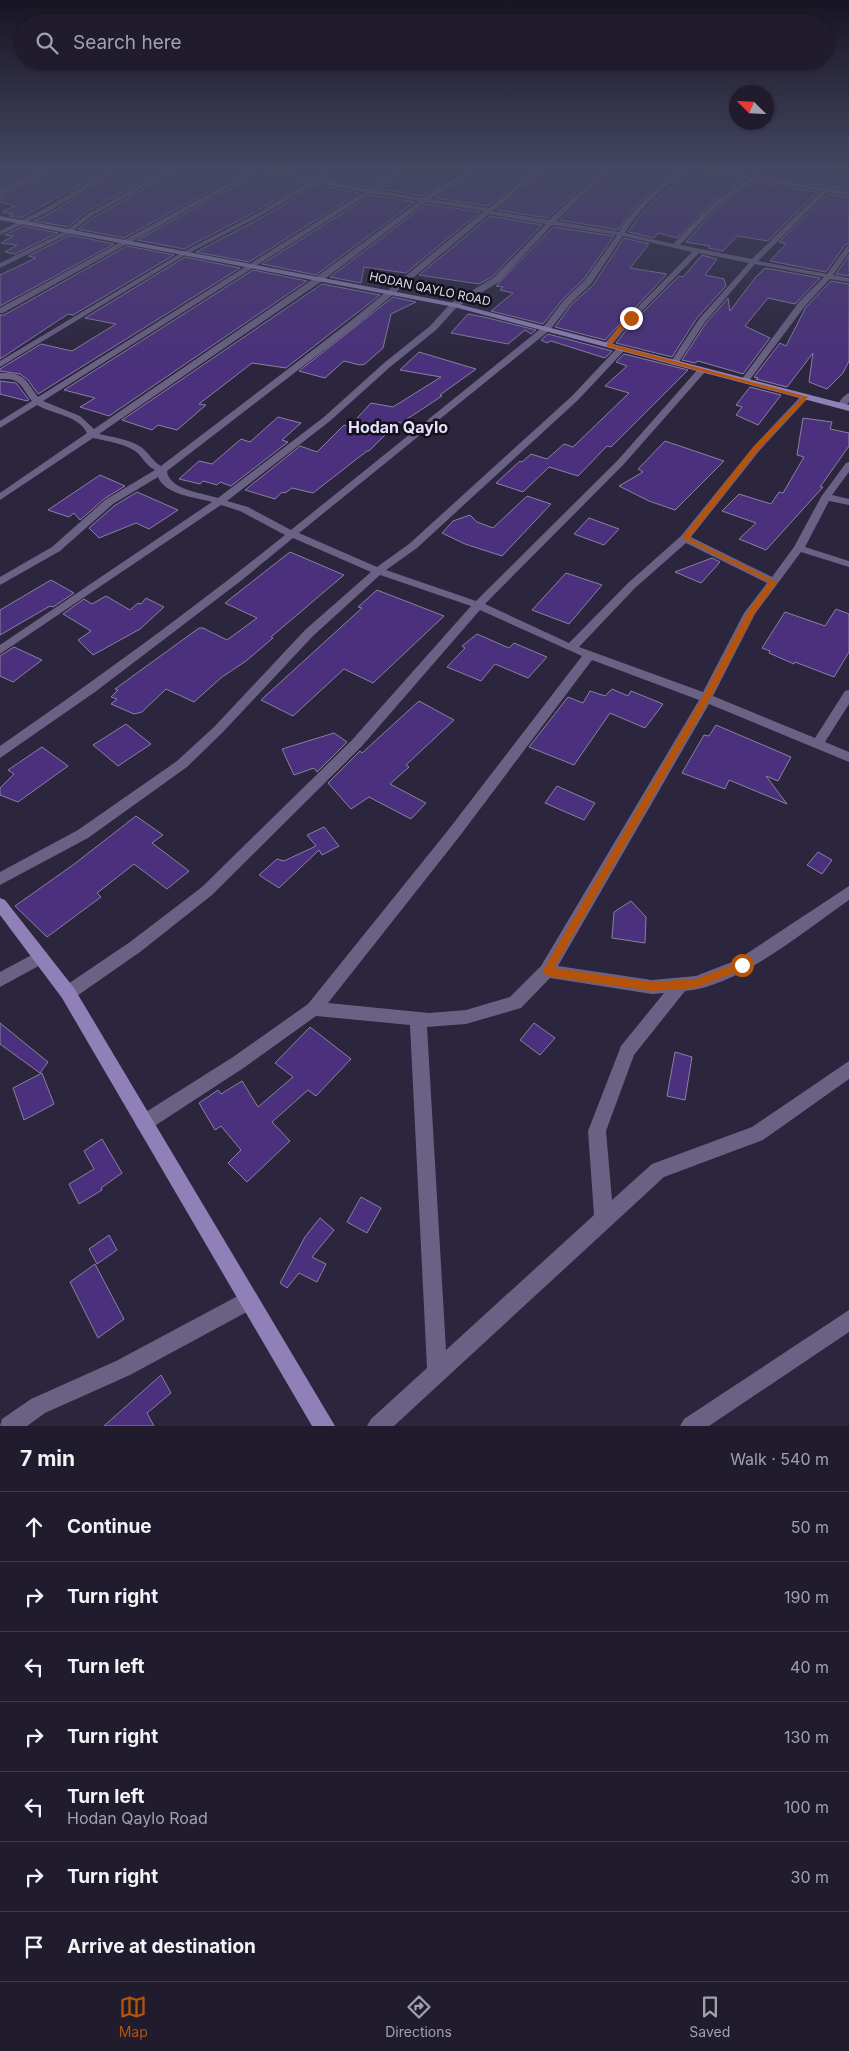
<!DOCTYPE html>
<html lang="en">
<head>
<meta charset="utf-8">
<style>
  body { margin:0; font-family:Inter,sans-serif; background:#2d293a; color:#f1f3f6 }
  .compass { position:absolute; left:729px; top:85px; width:45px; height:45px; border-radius:50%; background:#201c2e; box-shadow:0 1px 4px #0004; rotate:294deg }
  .stop { position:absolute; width:15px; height:15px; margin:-11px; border:4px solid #b45309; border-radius:50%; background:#fff }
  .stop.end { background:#b45309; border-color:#fff; box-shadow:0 1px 5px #0008 }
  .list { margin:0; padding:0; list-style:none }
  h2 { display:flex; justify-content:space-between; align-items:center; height:65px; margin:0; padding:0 20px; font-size:21px }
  h2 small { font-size:16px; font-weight:400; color:#a2a1aa }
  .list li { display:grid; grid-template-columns:32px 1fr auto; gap:15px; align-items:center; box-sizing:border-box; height:70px; padding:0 20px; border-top:1px solid #3d3a4a }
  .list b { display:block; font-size:19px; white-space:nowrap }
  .list p { margin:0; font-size:16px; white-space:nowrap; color:#a2a1aa }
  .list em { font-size:16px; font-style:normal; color:#a2a1aa }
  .icon { flex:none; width:28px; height:28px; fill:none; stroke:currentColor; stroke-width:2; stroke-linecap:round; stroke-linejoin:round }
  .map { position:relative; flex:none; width:849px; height:1426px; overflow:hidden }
  .search { position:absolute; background:#201c2e; box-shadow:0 1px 4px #0004; left:15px; right:15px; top:15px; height:55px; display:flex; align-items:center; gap:12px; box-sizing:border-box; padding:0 18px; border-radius:28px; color:#a2a1aa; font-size:19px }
  .sheet { height:555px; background:#201c2e }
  nav { display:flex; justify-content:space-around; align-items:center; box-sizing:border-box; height:70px; border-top:1px solid #3d3a4a; background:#201c2e; font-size:14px; color:#a2a1aa }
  nav a { display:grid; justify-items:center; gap:2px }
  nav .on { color:#b45309 }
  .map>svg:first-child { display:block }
</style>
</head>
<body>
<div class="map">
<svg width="849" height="1426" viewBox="0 0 849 1426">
  <rect width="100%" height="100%" fill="#2b253d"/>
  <g fill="#4b317d" stroke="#88819e">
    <polygon points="0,167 17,170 17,167 46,167 0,189"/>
    <polygon points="59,167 112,167 21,218 9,216 13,214 2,212 15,206 0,202 0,197"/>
    <polygon points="124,167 170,167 88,211 68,227 34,221 49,214"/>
    <polygon points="183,167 206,171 211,167 250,169 124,238 78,229 94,217"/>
    <polygon points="292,167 327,167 315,177 286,170"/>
    <polygon points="338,167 389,167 380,173 389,174 369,187 325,179"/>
    <polygon points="480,167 536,167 488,206 436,198 459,182 465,183 465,178"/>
    <polygon points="547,167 603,167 548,218 497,210"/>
    <polygon points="614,167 682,167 667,177 647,194 630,213 618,230 560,220"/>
    <polygon points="715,167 755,167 751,174"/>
    <polygon points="765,167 830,167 825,176 849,180 849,190 760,176"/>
    <polygon points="692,171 743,180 710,204 677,238 658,233 654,238 628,232 640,215 656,199"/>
    <polygon points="260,172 306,182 255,212 184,249 137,240"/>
    <polygon points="401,176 430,180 432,178 448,180 424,196 381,189"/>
    <polygon points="754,182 817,192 768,241 737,236 723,251 708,248 710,246 686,242 716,208"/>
    <polygon points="317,185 359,193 249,262 196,252 261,218"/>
    <polygon points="828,194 849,198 849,243 845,245 826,272 770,261 786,244 779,242"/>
    <polygon points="371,195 415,202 316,275 262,264"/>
    <polygon points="426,204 480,212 406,273 364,267 361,283 330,277"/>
    <polygon points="490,216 542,225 492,277 479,284 419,275"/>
    <polygon points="23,226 58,233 15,254 5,252 17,245 1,243 13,236 5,235"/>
    <polygon points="553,227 614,236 584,279 563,299 543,324 491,311 513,293 500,290 503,287 496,286"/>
    <polygon points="70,235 114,244 0,306 0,275 36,258 28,256"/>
    <polygon points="624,238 649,244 630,268 667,274 605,340 555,327 571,305 593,285"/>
    <polygon points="127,246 174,255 73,315 68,314 0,359 0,315 4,315"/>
    <polygon points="702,255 717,259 705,275 724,279 726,286 697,318 672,357 616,343 632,323 679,276 683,277"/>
    <polygon points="849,255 849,276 836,274"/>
    <polygon points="185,257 240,268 38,394 28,380 20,374 0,371 0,369 41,344 72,351 116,324 85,318"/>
    <polygon points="765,268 820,278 795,304 768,298 745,326 770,338 743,374 698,361 695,363 682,360 706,323 728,298 730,311 755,278"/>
    <polygon points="253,270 307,281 109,416 80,407 95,398 64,390"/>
    <polygon points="831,281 849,284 849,361 843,373 827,389 809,382 813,353 787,387 756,379 758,378 754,377 780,343 786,346 806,307"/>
    <polygon points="322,284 380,295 286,368 252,363 199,404 206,405 177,430 158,425 152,430 122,420"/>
    <polygon points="393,297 416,302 391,314 383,348 365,364 360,365 344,361 325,378 299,371"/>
    <polygon points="468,314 484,317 536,330 531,334 525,330 508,344 451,333"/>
    <polygon points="548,334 612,351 605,358 551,341 547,343 541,340"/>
    <polygon points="419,352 476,369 440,395 442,396 401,423 398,422 369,451 367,451 313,493 292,488 285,493 282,492 275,499 245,490 300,446 317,452 344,425 349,427 371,403 393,407 441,377 400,370"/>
    <polygon points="624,354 688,370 611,447 607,446 578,476 549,467 523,492 496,483 520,461 522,462 531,454 547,459 564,444 573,447 629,393 605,386 627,366 616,362"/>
    <polygon points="0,381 16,383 29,400 27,401 0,394"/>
    <polygon points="750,387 781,395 758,425 736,415 742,407 736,405"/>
    <polygon points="278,417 301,423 282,440 288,442 231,486 220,482 217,485 203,481 200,484 179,479 199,461 212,464 241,439 250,442"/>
    <polygon points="803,418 832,422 830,429 849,433 849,446 820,487 823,487 766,550 739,539 756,523 722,511 739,494 771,504 779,492 783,493 804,457 797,455"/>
    <polygon points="665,441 724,461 675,510 649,501 619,486 643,472 638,469"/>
    <polygon points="100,475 125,486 104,499 80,520 74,513 69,517 48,510"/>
    <polygon points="137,492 178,510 149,529 136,523 99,538 89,528 114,506"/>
    <polygon points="527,496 551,504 502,556 465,544 442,533 453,521 470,515 477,522 493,528"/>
    <polygon points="589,518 619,529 604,545 574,534"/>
    <polygon points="290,552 344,575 271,637 273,638 246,661 222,677 194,702 166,689 142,712 134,714 111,704 117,699 111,697 118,690 115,689 199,628 203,628 227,640 257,618 225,603"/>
    <polygon points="712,558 720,562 701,583 675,572"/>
    <polygon points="566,573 602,585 569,624 532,610"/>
    <polygon points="51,580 74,593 53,607 50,606 0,635 0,610"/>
    <polygon points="377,590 444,616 373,683 344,669 293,716 261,700 362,608 358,607"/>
    <polygon points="106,596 130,610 138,603 141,604 146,598 164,607 140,629 93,655 78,640 91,631 63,614 84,599 92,604"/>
    <polygon points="836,609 849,614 849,652 834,677 795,662 794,664 769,653 770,651 762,648 785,612 825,626"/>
    <polygon points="477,634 509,648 514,643 547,657 528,678 495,664 481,681 447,667 465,648 462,646"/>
    <polygon points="14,647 42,660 13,682 0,676 0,656"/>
    <polygon points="612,689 628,696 631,691 663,704 645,728 610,713 574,765 529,747 568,697 583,703 590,691 605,696"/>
    <polygon points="419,701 454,720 406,765 409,767 390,784 426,803 411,819 369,797 351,809 328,783 360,751 362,753"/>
    <polygon points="126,724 151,744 118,766 93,745"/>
    <polygon points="716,725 791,757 778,781 766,776 787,804 729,780 725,789 682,773 704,735 709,736"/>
    <polygon points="334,733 347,742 317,772 314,768 294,775 282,749"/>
    <polygon points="42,747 68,766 18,802 0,795 0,788 14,774 8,770"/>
    <polygon points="557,786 595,803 584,820 545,803"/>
    <polygon points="136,816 163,835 152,843 189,871 167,889 134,864 97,893 101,897 47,937 15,906 73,865"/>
    <polygon points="324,827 339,846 322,855 319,850 279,888 259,875 277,859 284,861 316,846 307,835"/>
    <polygon points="818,852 832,860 822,874 807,865"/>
    <polygon points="631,901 646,917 645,943 612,938 614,912"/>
    <polygon points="0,1023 48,1062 40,1073 0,1044"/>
    <polygon points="534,1023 555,1038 540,1055 520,1040"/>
    <polygon points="310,1027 351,1059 316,1096 308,1090 272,1122 290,1141 247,1182 228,1163 241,1150 221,1126 215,1130 199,1103 218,1090 221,1094 242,1081 258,1107 293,1077 275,1063"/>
    <polygon points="675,1052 692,1057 685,1100 667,1096"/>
    <polygon points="42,1073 54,1104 24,1120 13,1088"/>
    <polygon points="102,1139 122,1173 101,1188 102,1190 79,1204 69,1184 94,1169 84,1151"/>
    <polygon points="361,1197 381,1208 367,1233 347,1222"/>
    <polygon points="320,1218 334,1230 312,1257 326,1264 317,1282 299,1273 287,1288 280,1283 305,1237"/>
    <polygon points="109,1235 117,1250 97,1264 89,1249"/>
    <polygon points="95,1264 124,1319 98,1338 70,1282"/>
    <polygon points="161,1375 171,1393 147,1413 154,1426 104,1426"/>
  </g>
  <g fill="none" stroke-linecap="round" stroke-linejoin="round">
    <g fill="#6a6184" fill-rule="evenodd">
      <polygon points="50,167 57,167 0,195 0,191"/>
      <polygon points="115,167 122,167 48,212 0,235 0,231 44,209"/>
      <polygon points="174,167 181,167 93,215 70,233 0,268 0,263 66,231 89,213"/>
      <path d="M 250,167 L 265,167 L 315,179 L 330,167 L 336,167 L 321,180 L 369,189 L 404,167 L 411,167 L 376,190 L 424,198 L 471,167 L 478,167 L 431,199 L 489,208 L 539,167 L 545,167 L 493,211 L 549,220 L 606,167 L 612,167 L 556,221 L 619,232 C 631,210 664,177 686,167 C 696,163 739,174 752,176 L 757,167 L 763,167 L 757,177 L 849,192 L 849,196 L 827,192 L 758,261 L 827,274 L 847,246 L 849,245 L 849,252 L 833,275 L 849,278 L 849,282 L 830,279 L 805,306 L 748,382 L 741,380 L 799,302 L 824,277 L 755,264 L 705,322 L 677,365 L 674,365 L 670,363 L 699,319 L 749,263 L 699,253 L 631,322 L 610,347 L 607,347 L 603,345 L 626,319 L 692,252 L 623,236 L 591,284 L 570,304 L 550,330 L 299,533 L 377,567 L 409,544 L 572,396 L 618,347 L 624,347 L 624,351 L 578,400 L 417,548 L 386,570 L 476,601 L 618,460 L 699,368 L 705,368 L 705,372 L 624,464 L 485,604 L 569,643 L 627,584 L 681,536 L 754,446 L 802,395 L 809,397 L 760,450 L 691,537 L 772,577 L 794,547 L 821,497 L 846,463 L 849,462 L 849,472 L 832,495 L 849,499 L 849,505 L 829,501 L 805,547 L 849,561 L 849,567 L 801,552 L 755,614 L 713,696 L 815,738 L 845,691 L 849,690 L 849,704 L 825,742 L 849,752 L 849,762 L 709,704 L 558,966 L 652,980 L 696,976 L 737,960 L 849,886 L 849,900 C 804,931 740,986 685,991 L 634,1055 L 606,1131 L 612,1200 L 652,1164 L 752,1127 L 849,1061 L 849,1079 L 763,1140 L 664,1177 L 394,1426 L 367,1426 L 371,1419 L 427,1368 L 410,1025 L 316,1016 L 245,1067 L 150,1129 L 144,1131 L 138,1129 L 135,1123 L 138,1117 L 233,1057 L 308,1004 L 449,829 L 582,656 L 480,610 L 362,746 L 212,895 L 140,952 L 74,998 L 68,1000 L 62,998 L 60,993 L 62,988 L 130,942 L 202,887 L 352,740 L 471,606 L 380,575 L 313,636 L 223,732 L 187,767 L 88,838 L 0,885 L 0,872 L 78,830 L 177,761 L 215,726 L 305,630 L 371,572 L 293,538 L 242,580 L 95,692 L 0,758 L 0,746 C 97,679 193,609 285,535 L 240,511 L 221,505 L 0,654 L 0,645 L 212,502 C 195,497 165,495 158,477 L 113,504 L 60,551 L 0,585 L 0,577 L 52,547 L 105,500 L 155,470 C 145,465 143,457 135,451 C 123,443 106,441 93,438 L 0,500 L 0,493 L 87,433 C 78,415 54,415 37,405 L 0,428 L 0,421 L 32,401 C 20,386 22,378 0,379 L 0,373 C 24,372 25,379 38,397 L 364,192 L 317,183 L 260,216 L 185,255 L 0,367 L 0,361 L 181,253 L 256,214 L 311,181 L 260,170 L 3,313 L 0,313 L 0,308 L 254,169 ZM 692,169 L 748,179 L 711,205 L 673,244 L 625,233 C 640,206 666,186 692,169 ZM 754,180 L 821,191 L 752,259 L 680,245 L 715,207 ZM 371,193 L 420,201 L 316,277 L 94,429 L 80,416 L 43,401 ZM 426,202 L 484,211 L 352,320 L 161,466 C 152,461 149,453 141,447 C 129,439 112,437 99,434 L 322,281 ZM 489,214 L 546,224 L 493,278 L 451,303 L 430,326 L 384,363 L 324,417 L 218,498 C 202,493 169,490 167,471 L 358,324 ZM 552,225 L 617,235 L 585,280 L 564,300 L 544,326 L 291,530 L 248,507 L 227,501 L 330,421 L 390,367 L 436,330 L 457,307 L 499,282 ZM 686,543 L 767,583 L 744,613 L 703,692 L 579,647 L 635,588 ZM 592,660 L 699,700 L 541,966 L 510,997 L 466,1010 L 429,1013 L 328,1003 L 459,837 ZM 550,978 L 652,994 L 664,993 L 621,1046 L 588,1131 L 594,1215 L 446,1350 L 427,1027 L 466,1024 L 521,1008 Z"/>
      <polygon points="846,167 849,167 849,173 844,172"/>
      <path d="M 849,393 L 849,402 L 844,408 L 838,408 C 836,404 844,395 849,393 Z"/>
      <polygon points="41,950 46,952 49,957 46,962 0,987 0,972"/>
      <polygon points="249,1290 256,1293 259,1300 256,1307 130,1375 45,1413 27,1426 0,1426 2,1419 31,1399 116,1361"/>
      <polygon points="849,1310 849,1332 709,1426 680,1426 684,1419"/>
    </g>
    <g fill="#8f80b8" fill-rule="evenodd">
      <polygon points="0,216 454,303 849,405 849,411 454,307 0,220"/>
      <polygon points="0,898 5,900 74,988 335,1426 312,1426 62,998 0,915"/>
    </g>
  </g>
  <linearGradient id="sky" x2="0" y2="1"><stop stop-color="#181422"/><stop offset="0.46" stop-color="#444662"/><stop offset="1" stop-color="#444662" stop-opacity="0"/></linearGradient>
  <rect width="849" height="366" fill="url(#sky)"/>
  <polygon fill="#b45309" points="629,317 634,318 623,328 611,344 808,397 759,449 689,538 777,582 754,614 710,698 554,968 652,982 696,979 742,961 747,965 746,968 696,988 652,991 547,976 542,972 702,698 747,613 769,582 682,538 754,446 802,398 606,346 619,326"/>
  <g text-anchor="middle" stroke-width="5" stroke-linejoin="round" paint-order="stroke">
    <g font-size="12" fill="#e0dcec" stroke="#13101b">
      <text transform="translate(430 289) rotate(12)" y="4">HODAN QAYLO ROAD</text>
    </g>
    <g font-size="16" font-weight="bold" fill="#e4ddfd" stroke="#13101b">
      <text x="398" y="433">Hodan Qaylo</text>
    </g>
  </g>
</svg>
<svg class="compass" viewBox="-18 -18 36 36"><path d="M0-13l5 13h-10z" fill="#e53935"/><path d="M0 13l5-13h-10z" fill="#a2a1aa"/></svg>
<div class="stop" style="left:742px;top:965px"></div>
<div class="stop end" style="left:631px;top:318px"></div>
<div class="search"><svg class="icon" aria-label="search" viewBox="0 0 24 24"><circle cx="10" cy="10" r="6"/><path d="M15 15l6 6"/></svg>Search here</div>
</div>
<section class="sheet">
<h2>7 min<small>Walk · 540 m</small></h2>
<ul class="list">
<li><svg class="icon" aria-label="ahead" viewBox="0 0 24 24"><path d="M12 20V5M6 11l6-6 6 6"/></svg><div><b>Continue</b></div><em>50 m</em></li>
<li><svg class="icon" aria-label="right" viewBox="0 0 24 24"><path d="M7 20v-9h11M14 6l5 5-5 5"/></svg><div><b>Turn right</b></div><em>190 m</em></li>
<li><svg class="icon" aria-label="left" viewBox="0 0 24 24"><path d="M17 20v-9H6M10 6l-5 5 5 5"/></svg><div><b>Turn left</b></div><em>40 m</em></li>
<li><svg class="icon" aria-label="right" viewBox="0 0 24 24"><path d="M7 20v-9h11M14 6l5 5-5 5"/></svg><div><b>Turn right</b></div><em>130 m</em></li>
<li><svg class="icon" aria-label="left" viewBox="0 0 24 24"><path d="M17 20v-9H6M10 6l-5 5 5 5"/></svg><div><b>Turn left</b><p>Hodan Qaylo Road</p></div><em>100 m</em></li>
<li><svg class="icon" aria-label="right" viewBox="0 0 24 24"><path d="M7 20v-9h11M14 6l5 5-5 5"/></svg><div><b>Turn right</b></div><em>30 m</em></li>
<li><svg class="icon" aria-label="arrive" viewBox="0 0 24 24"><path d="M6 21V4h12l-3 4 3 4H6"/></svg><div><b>Arrive at destination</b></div></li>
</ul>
</section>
<nav>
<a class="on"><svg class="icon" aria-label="map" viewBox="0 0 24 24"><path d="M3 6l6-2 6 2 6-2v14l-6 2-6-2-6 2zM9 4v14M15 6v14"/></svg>Map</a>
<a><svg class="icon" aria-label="directions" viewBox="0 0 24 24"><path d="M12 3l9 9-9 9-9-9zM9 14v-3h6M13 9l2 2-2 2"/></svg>Directions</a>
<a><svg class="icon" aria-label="saved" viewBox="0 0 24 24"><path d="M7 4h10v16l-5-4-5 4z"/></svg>Saved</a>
</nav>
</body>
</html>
